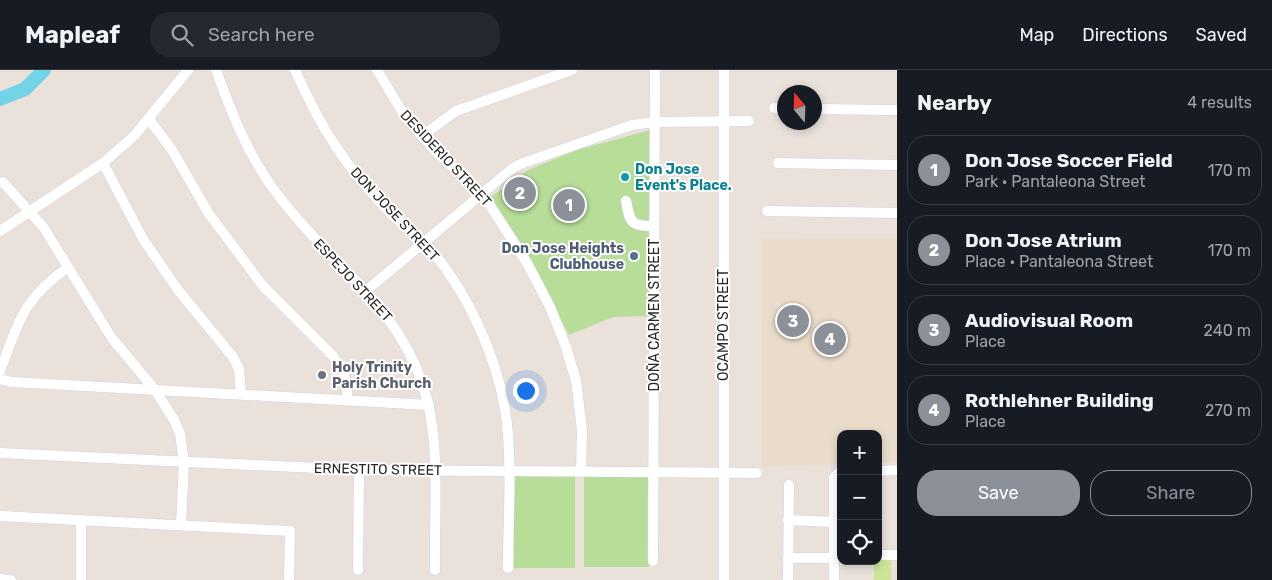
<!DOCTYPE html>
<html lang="en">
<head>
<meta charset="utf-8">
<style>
  body { margin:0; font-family:Rubik,sans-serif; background:#242831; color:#f1f3f6 }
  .controls { position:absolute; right:15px; bottom:15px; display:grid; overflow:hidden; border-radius:10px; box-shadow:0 2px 8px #0003 }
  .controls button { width:45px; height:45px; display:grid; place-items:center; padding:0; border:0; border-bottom:1px solid #363941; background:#171b24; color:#f1f3f6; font:25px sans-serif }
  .compass { position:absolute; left:777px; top:15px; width:45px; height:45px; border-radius:50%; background:#171b24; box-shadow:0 2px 8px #0003; rotate:341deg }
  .you { position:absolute; left:525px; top:320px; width:18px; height:18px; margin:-12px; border:4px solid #fff; border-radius:50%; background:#1a73e8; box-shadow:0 0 0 8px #1a73e833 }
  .badge { display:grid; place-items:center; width:32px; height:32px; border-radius:50%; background:#8c9099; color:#fff; font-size:16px; font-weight:700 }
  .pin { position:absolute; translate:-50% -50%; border:2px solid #fff; box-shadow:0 1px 5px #0006 }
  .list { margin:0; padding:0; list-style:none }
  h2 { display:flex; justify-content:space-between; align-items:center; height:65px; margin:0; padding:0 20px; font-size:21px }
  h2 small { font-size:16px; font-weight:400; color:#9ea1a6 }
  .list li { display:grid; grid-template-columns:32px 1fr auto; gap:15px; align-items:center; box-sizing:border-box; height:70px; margin:0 10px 10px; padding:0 10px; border:1px solid #363941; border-radius:20px }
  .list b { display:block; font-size:19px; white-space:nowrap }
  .list p { margin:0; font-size:16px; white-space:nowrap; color:#9ea1a6 }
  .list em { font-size:16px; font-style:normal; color:#9ea1a6 }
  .actions { display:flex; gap:10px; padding:15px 20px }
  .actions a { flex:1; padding:11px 0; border:1px solid #8c9099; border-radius:20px; text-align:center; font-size:18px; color:#8c9099 }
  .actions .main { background:#8c9099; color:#fff }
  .icon { flex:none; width:28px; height:28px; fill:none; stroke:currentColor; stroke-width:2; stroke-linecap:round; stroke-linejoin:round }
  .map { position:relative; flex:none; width:897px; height:510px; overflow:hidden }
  header { display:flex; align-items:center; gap:30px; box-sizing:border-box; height:70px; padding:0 25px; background:#171b24; border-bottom:1px solid #363941 }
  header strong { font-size:24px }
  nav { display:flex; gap:28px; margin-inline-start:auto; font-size:18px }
  .search { width:350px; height:45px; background:#242831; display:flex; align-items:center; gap:12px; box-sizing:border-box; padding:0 18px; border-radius:20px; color:#9ea1a6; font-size:19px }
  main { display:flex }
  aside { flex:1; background:#171b24 }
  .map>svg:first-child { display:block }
</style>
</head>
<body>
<header>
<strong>Mapleaf</strong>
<div class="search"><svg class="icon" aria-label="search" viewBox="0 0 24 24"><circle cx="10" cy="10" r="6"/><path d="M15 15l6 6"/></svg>Search here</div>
<nav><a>Map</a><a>Directions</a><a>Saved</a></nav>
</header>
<main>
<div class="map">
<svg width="897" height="510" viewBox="0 0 897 510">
  <rect width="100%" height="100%" fill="#e9e1da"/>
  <polygon fill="#eadcca" points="897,168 897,392 878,393 878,364 841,364 841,394 762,397 761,169"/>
  <g fill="#b7dd99">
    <polygon points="650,60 649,246 613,247 569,265 533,195 491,127 528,100 577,80"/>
    <rect x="514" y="406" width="61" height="92"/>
    <polygon points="648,406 649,497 584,497 584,407"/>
  </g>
  <polygon fill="#cbe495" points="878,487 891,487 891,510 874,510 874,491 878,491"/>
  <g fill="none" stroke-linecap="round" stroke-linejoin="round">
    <polyline stroke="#72d4e6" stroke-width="14" points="0,29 25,19 44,0"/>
    <g stroke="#cfd4e0" stroke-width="11">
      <g id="minor">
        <path d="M 216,0 C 232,44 249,88 278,125 C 329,194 397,232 424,319 C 441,371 434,444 435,500"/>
        <path d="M 295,0 C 321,59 346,97 391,144 C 402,154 415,162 425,173 C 468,220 500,292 507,354 C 512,401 508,451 508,498"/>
        <polyline points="377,0 406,48 437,83 482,123 527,193 550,237 566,277 576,311 582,360 581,402"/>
        <polyline points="774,38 784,38"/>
        <polyline points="814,39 897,40"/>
        <polyline points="149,49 172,80 209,144 263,216 333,286 343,301 347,316 347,330"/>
        <polyline points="422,66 456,41 572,0"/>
        <polyline points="103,93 143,169 178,220 233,287 239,299 241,324"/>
        <polyline points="778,93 897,95"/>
        <polyline points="3,112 44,158 111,267 155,320 174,350 180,364 184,392 181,454"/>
        <path d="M 626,131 C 630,153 631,156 654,156"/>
        <polyline points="767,141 897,143"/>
        <polyline points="0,161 103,93 134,66 188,0"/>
        <polyline points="367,220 513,98 523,93 632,55 654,52 749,51"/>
        <path d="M 0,301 C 19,252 22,230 67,198"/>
        <polyline points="0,309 12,312 429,335"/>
        <polyline points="0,383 359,400 757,403"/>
        <polyline points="878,401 897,400"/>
        <polyline points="0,446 290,461 289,510"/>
        <polyline points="81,450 81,510"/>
        <polyline points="788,450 834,452"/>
        <polyline points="878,485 897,485"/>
        <polyline points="788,488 834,488"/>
        <polyline points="653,491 655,0"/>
        <polyline points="358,500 359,400"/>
        <polyline points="0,509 11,510"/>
        <polyline points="724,510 724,0"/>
        <polyline points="788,510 789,415"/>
        <polyline points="834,510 834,407 841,401"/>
      </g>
    </g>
    <use href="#minor" stroke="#fff" stroke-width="10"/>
  </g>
  <circle fill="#0f9aa8" stroke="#fff" stroke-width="2" cx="625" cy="107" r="5"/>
  <circle fill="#5c6f8a" stroke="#fff" stroke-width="2" cx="634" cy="186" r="5"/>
  <circle fill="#6b7280" stroke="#fff" stroke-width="2" cx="322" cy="305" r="5"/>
  <g text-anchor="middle" stroke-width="4" stroke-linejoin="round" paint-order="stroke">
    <g font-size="14" fill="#282828" stroke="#fff">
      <text transform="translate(446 88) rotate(47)" y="5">DESIDERIO STREET</text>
      <text transform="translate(395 144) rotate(47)" y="5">DON JOSE STREET</text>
      <text transform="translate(353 210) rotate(47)" y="5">ESPEJO STREET</text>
      <text transform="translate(654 245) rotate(-90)" y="5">DOÑA CARMEN STREET</text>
      <text transform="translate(723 255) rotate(-90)" y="5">OCAMPO STREET</text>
      <text transform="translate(378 399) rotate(1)" y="5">ERNESTITO STREET</text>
    </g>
    <g font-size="14" font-weight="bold" fill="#0d838f" stroke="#fff" text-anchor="start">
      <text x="635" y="104">Don Jose<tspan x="635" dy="16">Event's Place.</tspan></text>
    </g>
    <g font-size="14" font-weight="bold" fill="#4e5e75" stroke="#fff" text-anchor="end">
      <text x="624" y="183">Don Jose Heights<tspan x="624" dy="16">Clubhouse</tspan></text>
    </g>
    <g font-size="14" font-weight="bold" fill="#5b616d" stroke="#fff" text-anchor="start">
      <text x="332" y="302">Holy Trinity<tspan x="332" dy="16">Parish Church</tspan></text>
    </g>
  </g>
</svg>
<div class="controls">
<button>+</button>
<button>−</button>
<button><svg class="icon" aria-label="locate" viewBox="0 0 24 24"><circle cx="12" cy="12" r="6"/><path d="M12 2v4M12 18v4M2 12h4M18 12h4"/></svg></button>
</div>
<svg class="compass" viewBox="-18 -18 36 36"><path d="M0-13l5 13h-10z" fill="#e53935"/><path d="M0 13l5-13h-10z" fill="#9ea1a6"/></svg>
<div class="you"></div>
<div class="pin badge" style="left:569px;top:135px">1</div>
<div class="pin badge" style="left:520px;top:123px">2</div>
<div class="pin badge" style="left:793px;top:251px">3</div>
<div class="pin badge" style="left:830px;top:269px">4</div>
</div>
<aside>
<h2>Nearby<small>4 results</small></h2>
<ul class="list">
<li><span class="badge">1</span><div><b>Don Jose Soccer Field</b><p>Park · Pantaleona Street</p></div><em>170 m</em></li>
<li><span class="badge">2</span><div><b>Don Jose Atrium</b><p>Place · Pantaleona Street</p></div><em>170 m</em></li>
<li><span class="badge">3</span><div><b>Audiovisual Room</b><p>Place</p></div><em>240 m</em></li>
<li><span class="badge">4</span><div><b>Rothlehner Building</b><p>Place</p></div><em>270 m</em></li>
</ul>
<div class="actions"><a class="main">Save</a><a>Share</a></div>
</aside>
</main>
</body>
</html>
